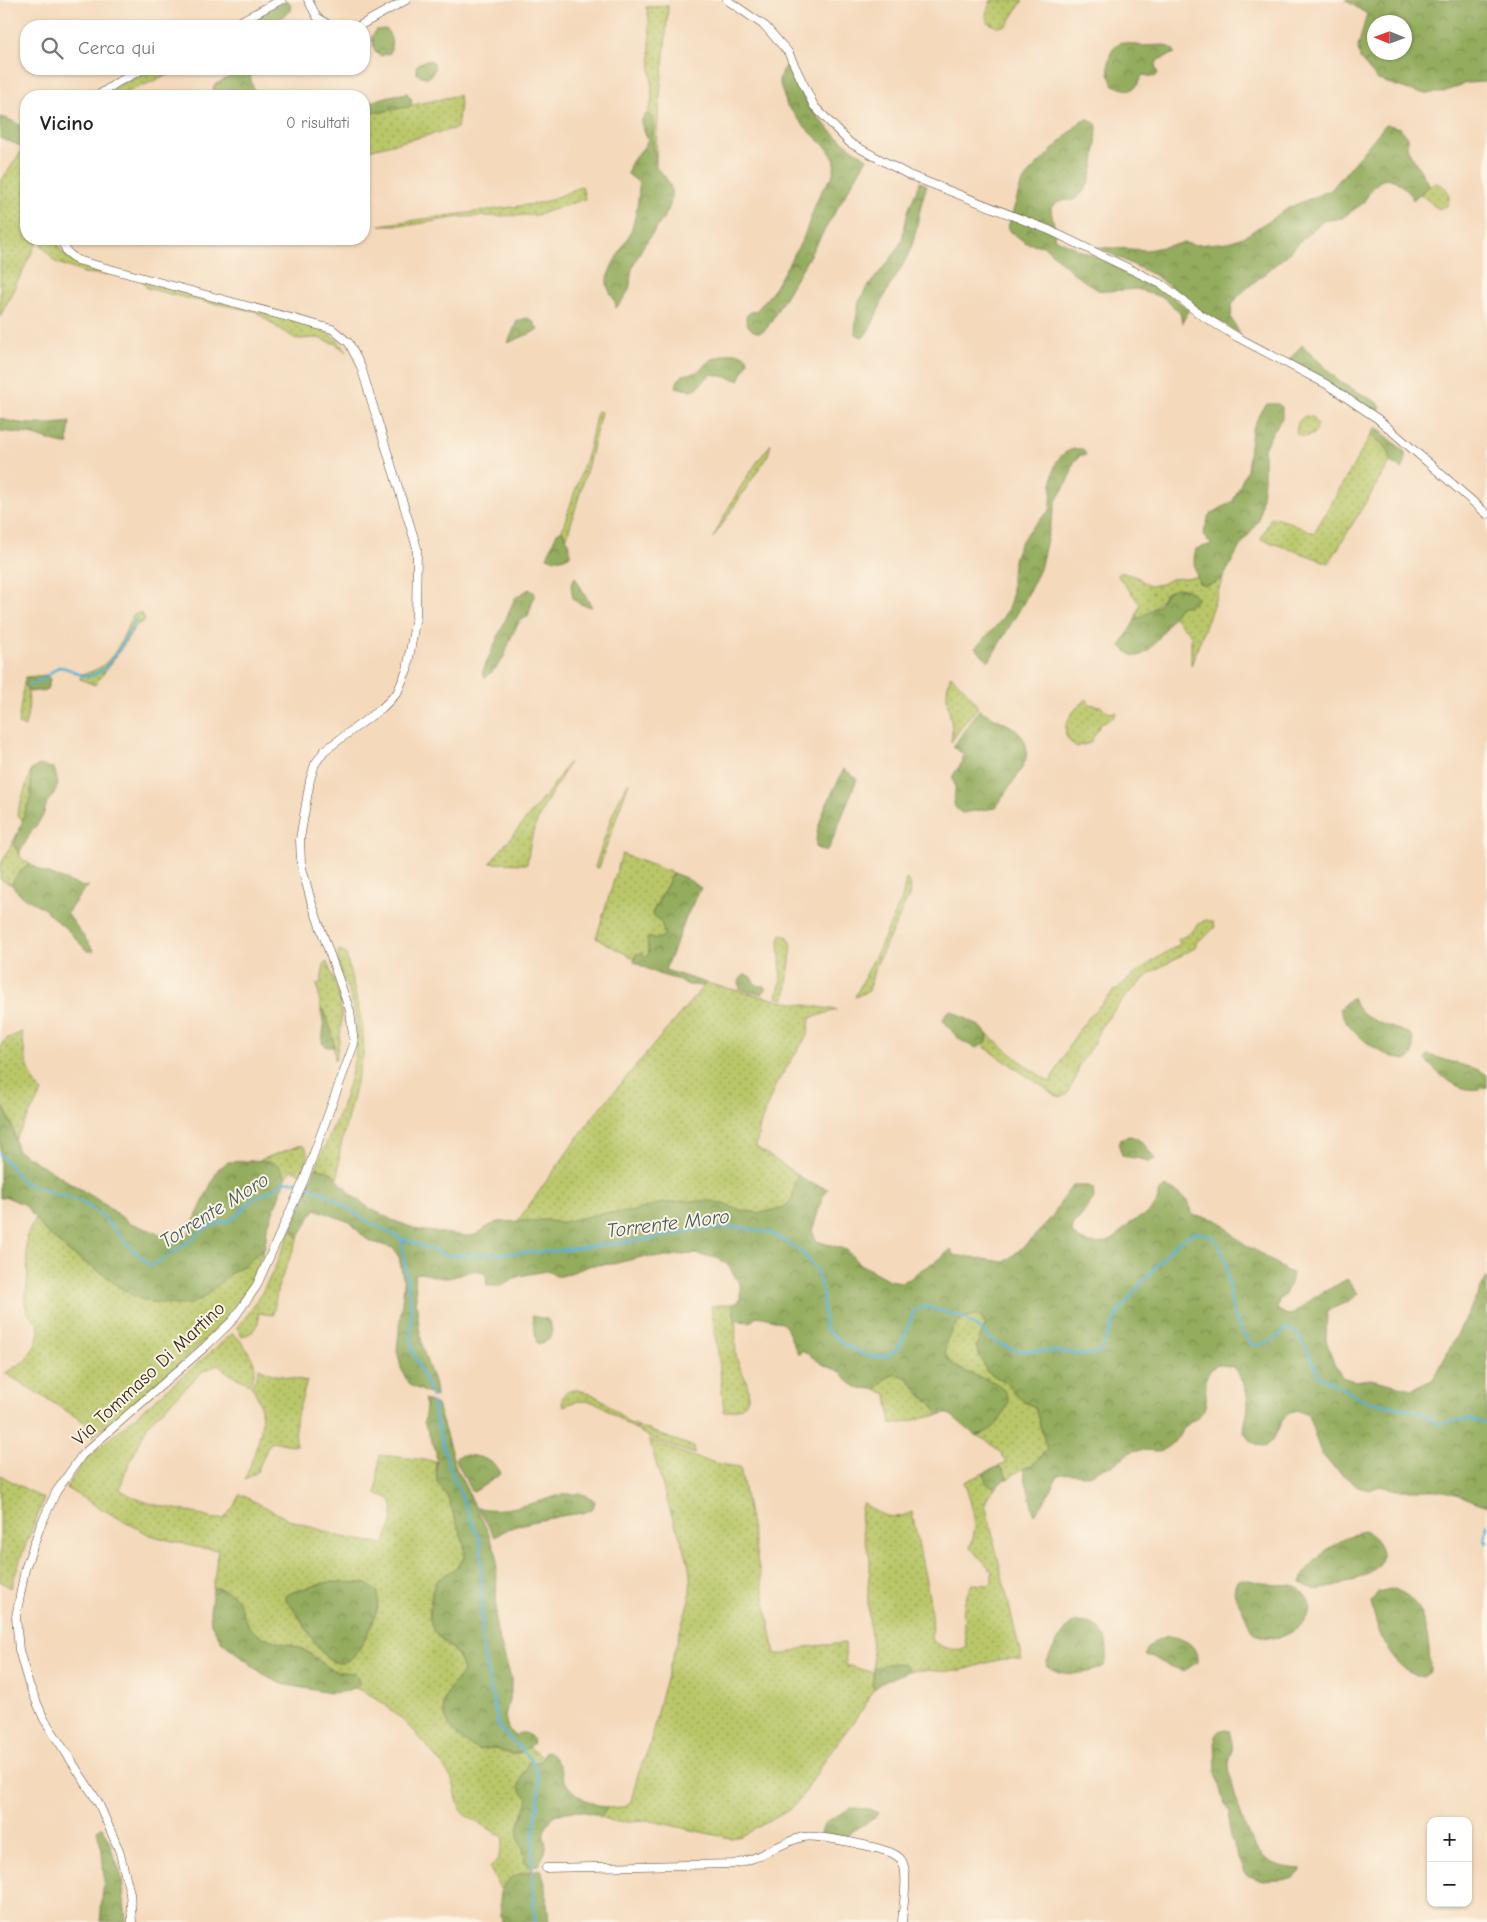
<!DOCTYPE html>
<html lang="it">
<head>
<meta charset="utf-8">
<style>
  body { margin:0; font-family:"Comic Neue",sans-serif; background:#f6f6f6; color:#222 }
  .controls { position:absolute; right:15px; bottom:15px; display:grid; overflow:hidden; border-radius:10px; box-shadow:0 1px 4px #0004 }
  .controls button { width:45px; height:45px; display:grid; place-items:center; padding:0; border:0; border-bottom:1px solid #e0e0e0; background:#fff; color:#222; font:25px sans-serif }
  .compass { position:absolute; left:1367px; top:15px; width:45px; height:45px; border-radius:50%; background:#fff; box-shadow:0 1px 4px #0004; rotate:271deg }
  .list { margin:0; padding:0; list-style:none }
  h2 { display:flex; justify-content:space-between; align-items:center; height:65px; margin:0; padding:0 20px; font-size:21px }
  h2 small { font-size:16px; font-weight:400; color:#767676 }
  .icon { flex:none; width:28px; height:28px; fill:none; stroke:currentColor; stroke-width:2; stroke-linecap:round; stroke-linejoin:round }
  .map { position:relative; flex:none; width:1487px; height:1922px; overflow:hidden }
  .search { position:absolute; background:#fff; box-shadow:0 1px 4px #0004; left:20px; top:20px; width:350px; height:55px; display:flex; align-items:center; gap:12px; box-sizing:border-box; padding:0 18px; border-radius:20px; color:#767676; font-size:19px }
  .panel { position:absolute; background:#fff; box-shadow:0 1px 4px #0004; left:20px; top:90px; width:350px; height:155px; border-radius:20px }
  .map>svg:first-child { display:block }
</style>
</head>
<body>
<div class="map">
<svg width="1487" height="1922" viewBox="0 0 1487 1922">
  <defs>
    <pattern id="grass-dots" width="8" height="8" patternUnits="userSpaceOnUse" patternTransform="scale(1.25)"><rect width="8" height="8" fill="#bac769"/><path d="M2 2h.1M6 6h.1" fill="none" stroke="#98a256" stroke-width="1.8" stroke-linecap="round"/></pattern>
    <pattern id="forest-crowns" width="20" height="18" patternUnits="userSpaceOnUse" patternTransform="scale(1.25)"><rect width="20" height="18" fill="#93ac5d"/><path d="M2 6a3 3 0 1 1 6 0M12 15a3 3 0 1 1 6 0" fill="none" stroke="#798c4c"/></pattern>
  </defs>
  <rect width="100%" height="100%" fill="#fcf5e5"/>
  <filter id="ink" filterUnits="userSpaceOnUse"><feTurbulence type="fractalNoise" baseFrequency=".02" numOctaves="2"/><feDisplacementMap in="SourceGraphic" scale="10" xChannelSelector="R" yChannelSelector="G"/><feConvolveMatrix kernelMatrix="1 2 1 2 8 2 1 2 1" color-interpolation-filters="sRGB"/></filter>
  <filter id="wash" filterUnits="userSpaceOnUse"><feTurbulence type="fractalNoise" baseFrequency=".0096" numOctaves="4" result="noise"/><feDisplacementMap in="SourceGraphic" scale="20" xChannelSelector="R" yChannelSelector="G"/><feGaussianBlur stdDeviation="1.12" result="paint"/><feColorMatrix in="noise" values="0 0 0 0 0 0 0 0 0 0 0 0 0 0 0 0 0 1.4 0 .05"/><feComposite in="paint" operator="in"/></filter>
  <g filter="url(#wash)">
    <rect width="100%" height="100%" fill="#f4d9bb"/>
    <g fill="url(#grass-dots)" stroke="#7a7844" fill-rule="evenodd">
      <polygon points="991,0 1023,0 1007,25 998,27 987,22 986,14"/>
      <path d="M 668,6 C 666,56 657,104 656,154 L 653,151 L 652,117 L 647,114 L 652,101 L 649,18 L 646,7 Z"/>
      <polygon points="156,69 182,69 118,96 103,96 120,85"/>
      <polygon points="459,95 460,104 457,128 364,151 364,112 381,112"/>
      <path d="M 24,147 L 26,148 L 26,239 L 55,239 C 68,272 93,257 106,275 L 84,273 L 55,262 L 38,240 L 0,317 L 0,183 Z"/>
      <path d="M 1435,183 C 1447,184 1452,196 1447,206 L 1438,209 L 1420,194 L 1429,185 Z"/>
      <polygon points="582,186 585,199 537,215 459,217 411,225 379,225 534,204 551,200"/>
      <polygon points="142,280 297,322 323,330 338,341 347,352 336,344 318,338 296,339 275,326 255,311 194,300 147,288"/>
      <polygon points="597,411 601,412 589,462 567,537 562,530 589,449"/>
      <path d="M 1305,416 L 1312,417 L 1317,424 L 1316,432 C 1309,437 1302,439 1296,433 L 1298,422 Z"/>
      <path d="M 1371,435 C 1380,443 1392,448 1390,462 L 1329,563 L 1261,539 L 1271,517 L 1292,523 L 1314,533 Z"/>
      <path d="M 771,444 L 768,455 L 713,538 C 731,502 746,475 771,444 Z"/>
      <path d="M 1120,572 L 1137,577 L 1149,586 L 1162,584 L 1171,579 L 1197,577 L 1199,583 L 1215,583 L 1223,578 L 1191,666 L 1191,635 L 1172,616 L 1179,606 L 1194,604 L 1166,593 C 1158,605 1148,615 1135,620 L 1140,604 L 1118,576 Z"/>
      <path d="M 138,613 L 141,613 L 145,619 L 143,622 L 136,625 L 117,655 L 95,685 L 80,679 L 82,674 C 114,669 121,640 133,615 Z"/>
      <path d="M 951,675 L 971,696 L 978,708 L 968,718 L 951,742 C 956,717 940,702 951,675 Z"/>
      <path d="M 24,683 C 32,697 28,712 25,727 L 18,724 Z"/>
      <path d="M 1087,699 L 1089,704 L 1100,706 L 1109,713 L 1117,712 L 1113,718 L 1101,723 L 1090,743 L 1076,747 C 1054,732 1071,711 1087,699 Z"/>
      <path d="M 569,762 C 559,784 542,805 534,829 C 530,840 529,853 527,864 L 490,863 L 550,790 Z"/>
      <polygon points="31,770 31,796 22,820 17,814"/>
      <path d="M 629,782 L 599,868 L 595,867 C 605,839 612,807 629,782 Z"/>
      <path d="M 18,832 L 14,846 L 22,859 L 30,864 C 21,870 15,876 12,885 L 0,879 L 0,866 Z"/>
      <polygon points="622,854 673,873 652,913 661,922 665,936 658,939 651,937 647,939 649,952 647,958 636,954 635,959 596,938"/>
      <polygon points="906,879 911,884 909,896 874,970 869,991 855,997 880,947 902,899"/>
      <path d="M 1206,920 L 1213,922 L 1215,927 L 1205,937 L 1196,942 L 1196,945 L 1193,949 L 1150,973 L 1124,998 L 1100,1028 L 1093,1044 L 1079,1065 L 1076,1078 L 1067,1094 L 1061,1097 L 1055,1095 L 983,1046 L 987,1042 L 987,1034 L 1030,1069 L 1050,1082 C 1058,1069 1064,1054 1072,1041 C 1097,1000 1139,968 1180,944 L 1178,939 C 1192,935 1195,924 1206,920 Z"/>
      <polygon points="781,934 788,937 792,945 785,999 777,997 781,980 779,941"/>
      <path d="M 339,950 L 346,954 L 362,1023 L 364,1051 L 340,1149 L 338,1178 L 331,1172 L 316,1167 C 334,1126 361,1069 356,1024 C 355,1015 353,1006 351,998 C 346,981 335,969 339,950 Z"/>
      <path d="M 327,962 C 344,1005 345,1015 335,1061 L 333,1039 L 324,1010 L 321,1009 L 317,984 L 321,982 L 324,964 Z"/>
      <polygon points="706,983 786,1002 837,1010 810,1018 808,1034 775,1086 760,1125 756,1147 798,1175 795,1182 792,1199 788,1204 779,1209 760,1213 683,1201 658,1204 630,1212 603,1213 559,1223 546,1220 517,1222 592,1118"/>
      <path d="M 22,1032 C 25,1057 26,1072 42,1092 L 15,1140 L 14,1130 L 6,1111 L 0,1103 L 0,1046 L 6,1039 Z"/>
      <polygon points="301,1145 306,1148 308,1158 302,1174 292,1169 286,1178 280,1167 257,1161"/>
      <path d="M 36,1218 L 44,1230 L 82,1261 L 105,1275 L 122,1289 L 151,1302 L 191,1304 L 203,1298 L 232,1271 L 245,1265 L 265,1247 C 255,1273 243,1300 224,1321 C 207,1340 187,1356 168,1373 C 143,1395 118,1416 91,1437 L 87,1431 L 86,1423 L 5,1373 L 25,1361 L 36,1344 L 39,1331 L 38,1323 L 27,1312 L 25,1301 L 28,1278 L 26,1246 L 27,1235 Z"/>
      <path d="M 292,1228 L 298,1238 L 278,1287 L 273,1315 L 258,1313 C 260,1326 255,1334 241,1336 L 237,1327 C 263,1300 277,1262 292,1228 Z"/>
      <path d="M 731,1304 C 739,1318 734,1339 736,1355 C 738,1370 753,1384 747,1400 C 743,1410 733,1410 724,1412 L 719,1360 L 711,1306 Z"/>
      <path d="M 969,1315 L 978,1315 L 986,1324 L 976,1347 L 987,1372 L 1004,1381 L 1024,1402 L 1035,1407 L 1047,1450 L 1032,1466 L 1023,1468 L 1006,1480 L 1007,1477 L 1002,1469 L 997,1467 L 1007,1463 C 1000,1449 989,1441 975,1435 L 984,1434 L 978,1377 C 967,1372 951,1366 945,1355 C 940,1345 951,1327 959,1321 C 961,1318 966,1317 969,1315 Z"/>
      <path d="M 232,1334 C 241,1338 254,1358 255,1368 C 255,1374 252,1379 249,1384 L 230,1374 L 218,1365 L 203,1371 L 148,1424 L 124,1475 L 120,1489 C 142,1505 165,1506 190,1512 C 202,1515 211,1520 224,1519 L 234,1506 L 240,1494 L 288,1519 L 342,1537 L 385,1544 C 390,1524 405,1498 376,1494 L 380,1455 L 435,1461 L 437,1481 L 448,1498 L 464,1544 L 465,1557 C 455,1570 438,1583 431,1599 C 427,1609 430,1627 437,1635 C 453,1652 457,1648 463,1672 C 459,1678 454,1682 450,1688 C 431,1716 460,1732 478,1750 L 488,1748 L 497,1748 L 511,1755 L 519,1753 L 529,1747 L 543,1758 L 540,1762 L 531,1763 L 525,1794 L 528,1799 L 527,1805 L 519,1823 L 518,1840 L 524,1850 L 525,1862 L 530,1866 L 531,1871 C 517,1875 509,1878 500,1889 L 490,1868 L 498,1859 L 504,1838 C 494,1830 468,1820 462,1811 C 455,1802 457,1788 451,1778 C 435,1752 384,1693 353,1688 L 359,1683 L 354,1673 C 348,1672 341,1673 335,1671 C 322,1666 313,1653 300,1648 C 285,1642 268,1642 255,1633 C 234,1617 250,1594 213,1588 L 218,1550 L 195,1547 L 150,1535 L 98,1507 L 66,1488 L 82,1464 L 95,1451 ZM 329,1582 L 365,1583 L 378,1607 L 371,1627 L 327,1658 C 310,1641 303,1618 286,1601 L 298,1590 L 308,1589 Z"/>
      <path d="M 259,1368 L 272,1374 L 307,1381 L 295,1422 L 296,1446 L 272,1441 L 269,1444 L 257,1472 L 245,1480 C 256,1446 273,1418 251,1385 L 257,1376 Z"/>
      <polygon points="895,1374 901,1374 907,1378 922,1397 932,1403 938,1415 891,1425 887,1394 876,1389 883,1380"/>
      <path d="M 578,1390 L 590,1393 L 604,1401 L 629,1423 L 694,1447 L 695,1454 C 671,1447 647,1437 625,1423 C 615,1417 607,1407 596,1403 C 585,1400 573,1400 563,1407 C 560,1396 566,1389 578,1390 Z"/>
      <path d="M 649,1439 C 678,1452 708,1464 740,1467 L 775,1654 L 786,1654 L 805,1647 L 845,1643 L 846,1665 L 874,1673 L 872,1685 L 874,1689 L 862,1710 L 826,1758 L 806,1791 L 791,1809 L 742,1836 L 731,1838 L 715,1835 L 647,1820 L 616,1822 L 601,1817 L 607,1808 L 624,1807 L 631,1801 L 638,1774 L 650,1745 L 659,1703 L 689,1600 C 695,1561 680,1542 669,1507 C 662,1484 656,1462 649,1439 Z"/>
      <path d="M 984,1473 C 984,1479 989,1485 995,1488 L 988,1496 L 985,1504 L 1022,1660 C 998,1655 978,1668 956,1671 C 940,1673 924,1668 908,1671 L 906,1665 L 874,1668 C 872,1641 867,1615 868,1588 C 868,1579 871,1570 870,1561 C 868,1541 855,1523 863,1502 C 877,1515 893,1522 912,1512 L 929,1597 L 932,1624 L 931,1639 C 938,1646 951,1651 962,1649 L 966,1646 C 964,1619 959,1609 972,1584 L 988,1585 L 992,1582 L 992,1571 L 970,1547 C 980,1525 971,1503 964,1482 Z"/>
      <polygon points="0,1475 44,1499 21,1557 11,1588 0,1581"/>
    </g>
    <g fill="url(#forest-crowns)" stroke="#676b3e" fill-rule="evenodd">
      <path d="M 1345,0 L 1486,0 L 1487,82 L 1466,83 L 1441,93 L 1419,93 L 1378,80 L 1360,59 L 1358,47 L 1367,14 ZM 1404,22 L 1404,52 L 1374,52 L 1374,22 Z"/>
      <polygon points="286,1 291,4 290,11 270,26 241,26"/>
      <path d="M 386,29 C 392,37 393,44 390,53 L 381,56 L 375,52 L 372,37 L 376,30 Z"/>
      <path d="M 1121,42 L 1142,46 L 1164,45 L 1173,49 L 1175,53 L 1158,60 L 1155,66 L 1158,74 L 1155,77 L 1143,75 C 1140,78 1139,82 1137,86 C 1131,93 1120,88 1113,85 C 1106,71 1106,50 1121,42 Z"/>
      <path d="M 430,60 L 433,62 C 436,69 434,74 427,78 L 417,74 L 416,67 L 419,63 Z"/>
      <path d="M 787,65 C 806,107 827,134 867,158 L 767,328 C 757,338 746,328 746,317 L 749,313 L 757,310 L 772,292 L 803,239 L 820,193 L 832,177 L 834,169 L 835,161 L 828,149 L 806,128 L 787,106 L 779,81 L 782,70 Z"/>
      <path d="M 240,69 L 250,69 L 251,81 L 256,96 L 240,96 L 233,90 L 229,90 L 225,96 L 214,96 L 212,94 L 214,85 C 223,80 233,76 240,69 Z"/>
      <polygon points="407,93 412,100 411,105 408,107 381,112 364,112 364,104 389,96"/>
      <path d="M 647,114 L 652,117 L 653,121 L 653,151 L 656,154 L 656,168 C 695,199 651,227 638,256 C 635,261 632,268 631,274 C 630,279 631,284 629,289 C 626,296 621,302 616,308 C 616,298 608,293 607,283 C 606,270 625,246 630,233 C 636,218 639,200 639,183 L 628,174 C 629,158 643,153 648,139 L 641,124 L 643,117 Z"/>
      <polygon points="0,117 8,119 26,128 26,148 0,138"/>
      <path d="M 1089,119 L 1097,125 C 1096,146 1096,190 1073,200 C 1069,201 1065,200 1061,201 C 1058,202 1054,205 1051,207 C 1051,219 1057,227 1054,238 L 1157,285 L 1189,310 L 1182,323 L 1180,313 L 1164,298 L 1137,289 L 1108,291 L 1098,290 L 1077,276 L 1044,246 L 1026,243 L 1011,232 L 1008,227 L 1021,185 L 1029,173 L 1082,120 Z"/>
      <polygon points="1386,124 1400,128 1407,136 1407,148 1429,185 1413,200 1411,195 1404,188 1396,181 1387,178 1380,181 1374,186 1362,204 1342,218 1323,221 1312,230 1288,254 1239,295 1232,305 1231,318 1240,334 1200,310 1156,276 1097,247 1147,250 1183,243 1196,245 1229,242 1245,236 1290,207 1331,190"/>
      <path d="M 920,182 L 927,185 C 920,204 918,223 913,242 C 907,263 893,278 884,297 C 877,312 873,326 863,338 L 855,333 L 856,320 L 859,302 L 866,289 L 896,252 L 902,239 L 908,211 Z"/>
      <polygon points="527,318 533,321 538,330 508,343 517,321"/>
      <polygon points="1302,345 1340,382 1378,403 1381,406 1379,410 1368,409 1288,361"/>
      <path d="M 730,353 L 739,353 L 747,357 L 748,362 L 739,380 L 712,374 C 695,385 701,395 676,387 L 678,380 L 683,375 L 697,372 L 710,360 Z"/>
      <path d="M 1267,404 L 1278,404 L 1282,407 L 1282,418 L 1268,440 L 1264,449 L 1264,480 L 1259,520 L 1239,548 L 1223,578 L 1215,583 L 1205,585 L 1199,583 C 1195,571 1192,561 1196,549 L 1212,544 L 1203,536 L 1209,515 L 1233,501 L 1247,470 L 1252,430 L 1262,409 Z"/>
      <path d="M 0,418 C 19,426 50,425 70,422 L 68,439 L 69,444 C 58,445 41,436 29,434 C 19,433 10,432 0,431 Z"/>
      <path d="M 1376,427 L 1405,452 L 1405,463 L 1402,469 L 1390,462 C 1392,448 1380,443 1371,435 Z"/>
      <path d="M 1074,449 L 1083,449 L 1086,455 L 1081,455 L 1074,462 L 1069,479 L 1056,501 L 1040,569 L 1024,602 L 989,661 L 975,648 C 986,636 1003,622 1009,606 C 1013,596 1012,586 1012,575 C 1014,543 1028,531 1050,510 C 1054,488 1046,456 1074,449 Z"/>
      <path d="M 562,530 L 569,543 L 570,555 C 562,560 556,561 547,557 L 557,533 Z"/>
      <polygon points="575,577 592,607 580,604 573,599 571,585"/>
      <path d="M 1176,588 C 1187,589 1192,590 1197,599 L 1194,604 L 1179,607 C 1170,618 1153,655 1137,656 C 1130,656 1125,650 1121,646 L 1135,620 L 1142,617 L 1159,605 L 1166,593 Z"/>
      <polygon points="529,589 535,593 528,616 519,622 512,635 504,657 497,667 485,678 482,673 515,598"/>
      <polygon points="47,675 50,679 47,690 29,692 24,683 25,677"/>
      <path d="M 979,710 C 990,716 1011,724 1019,733 C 1035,750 1023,768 1012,783 C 1006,791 1002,800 995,808 L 962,813 C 949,806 956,798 955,786 C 954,781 951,779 954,774 C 956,770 960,766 963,761 L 963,754 L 953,747 Z"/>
      <polygon points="39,765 53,768 55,771 58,785 52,797 47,802 43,816 30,834 20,852 20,855 14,845 31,796 31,770"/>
      <path d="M 844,769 L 857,779 L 830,846 L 827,850 L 823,851 L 816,847 C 814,824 834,790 844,769 Z"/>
      <path d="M 30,864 L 43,872 L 84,887 L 89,886 L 83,891 L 67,913 L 94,951 L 87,951 L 68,930 L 52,917 L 43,908 L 20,895 L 12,885 C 15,875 21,870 30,864 Z"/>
      <polygon points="673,873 686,878 701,888 688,913 665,970 706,983 704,986 688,985 679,980 658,974 634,962 636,954 641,953 647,957 649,952 647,939 651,937 658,939 665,935 661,922 652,914"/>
      <path d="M 745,975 L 750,976 L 756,985 L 764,986 L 766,990 L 762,994 L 740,989 C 738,982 739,978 745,975 Z"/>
      <path d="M 1352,997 C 1361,1022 1389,1025 1410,1034 L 1413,1038 L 1413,1055 L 1407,1060 C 1382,1059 1349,1032 1339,1009 Z"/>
      <polygon points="321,1009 324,1010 332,1032 334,1047 327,1047 322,1043 324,1026"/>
      <path d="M 951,1010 L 981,1027 L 987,1034 L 987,1042 L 977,1048 C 957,1041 955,1034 943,1020 L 946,1013 Z"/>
      <path d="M 1429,1055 L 1479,1070 L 1487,1075 L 1487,1087 C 1463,1097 1442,1077 1426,1061 L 1426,1057 Z"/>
      <path d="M 0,1103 C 11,1117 13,1133 17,1150 L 103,1203 L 128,1222 L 179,1241 L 187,1236 L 218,1169 L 228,1162 C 240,1162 271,1157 280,1167 C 282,1170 284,1174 286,1178 L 267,1228 L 265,1247 L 245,1265 L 232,1272 L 203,1298 L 191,1304 L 177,1305 L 151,1302 L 137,1298 L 122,1289 L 105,1275 L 70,1253 L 44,1230 L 25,1205 L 7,1197 L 0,1198 Z"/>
      <path d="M 1129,1136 C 1141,1137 1148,1150 1155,1159 L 1149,1162 C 1140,1157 1131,1159 1122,1155 L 1118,1143 L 1120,1139 Z"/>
      <path d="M 316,1167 L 331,1172 L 353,1196 L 369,1208 L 392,1220 L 419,1230 L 467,1236 L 475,1235 L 489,1226 L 498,1222 L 546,1220 L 559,1223 L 603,1213 L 630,1212 L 658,1204 L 683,1201 L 714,1201 L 743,1211 L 760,1213 L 779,1209 L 788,1204 L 792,1199 L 795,1182 L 798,1175 L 806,1181 L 828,1189 L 823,1196 L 812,1231 L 817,1241 L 847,1250 L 858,1263 L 889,1280 L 901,1282 L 911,1278 L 919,1271 L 941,1258 L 951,1249 L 953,1255 L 1004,1262 C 1022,1249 1040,1232 1053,1215 C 1060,1205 1064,1194 1073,1186 L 1088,1186 L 1093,1188 L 1094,1198 L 1073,1227 L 1072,1233 C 1082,1245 1102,1247 1115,1238 C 1120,1234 1124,1228 1129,1224 C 1146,1213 1156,1213 1160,1191 L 1166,1187 C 1181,1193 1190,1200 1193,1216 C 1230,1218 1221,1228 1246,1245 C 1251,1249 1258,1251 1263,1255 C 1275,1262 1279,1268 1293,1274 L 1285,1295 L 1279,1300 L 1277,1309 C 1280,1311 1285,1314 1288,1315 C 1295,1315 1300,1308 1305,1304 C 1316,1295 1334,1287 1347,1279 L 1358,1293 C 1350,1304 1338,1304 1327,1312 L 1326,1340 L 1334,1364 L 1342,1377 L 1354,1381 L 1371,1379 L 1412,1389 L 1432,1380 L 1437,1373 L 1487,1277 L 1487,1506 L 1456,1494 L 1439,1490 L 1397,1490 L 1380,1486 L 1369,1490 L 1358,1487 L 1331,1465 L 1321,1453 L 1308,1415 L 1297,1410 C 1283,1414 1281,1423 1275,1436 C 1273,1440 1268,1444 1264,1447 L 1252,1442 L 1244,1432 C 1244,1424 1247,1416 1248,1408 C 1249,1393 1242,1378 1233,1367 L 1217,1364 C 1193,1384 1216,1396 1200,1415 C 1197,1419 1191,1421 1188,1424 C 1178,1434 1173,1450 1157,1451 C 1148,1451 1140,1448 1131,1452 C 1124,1455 1119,1462 1112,1465 C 1108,1468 1103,1468 1098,1470 C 1095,1471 1095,1473 1092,1474 C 1080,1477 1070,1471 1058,1475 L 1042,1506 L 1034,1514 L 1023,1468 L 1032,1466 L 1047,1450 L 1035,1407 L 1024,1402 L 1004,1381 L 987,1372 L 976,1347 L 986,1324 L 979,1315 C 969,1315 961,1317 955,1326 C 935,1354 947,1366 976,1376 C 984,1379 992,1380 999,1385 C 1004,1389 1007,1394 1009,1401 C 1002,1419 996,1432 975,1435 L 952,1416 L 946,1413 L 938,1415 C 935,1411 933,1405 930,1402 C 927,1399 923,1398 921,1394 C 905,1374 895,1365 876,1389 L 858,1388 L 850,1383 L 841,1372 L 824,1365 L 802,1350 L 799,1355 C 782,1326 795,1323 757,1316 L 751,1322 L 735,1321 L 733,1308 L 731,1304 L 737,1303 L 740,1299 L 740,1284 L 727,1264 L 717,1258 L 695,1254 L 676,1255 L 667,1257 L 642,1257 L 613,1264 L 592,1265 L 562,1276 L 556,1276 L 547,1271 L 519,1276 L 499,1286 L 487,1286 L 486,1274 C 473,1265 461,1277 447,1278 C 436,1279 425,1271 415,1274 C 416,1301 418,1330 425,1356 C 429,1370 436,1382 436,1397 L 409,1385 L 401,1368 L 397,1350 L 404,1284 L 399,1257 L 393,1248 L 372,1242 L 365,1238 L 350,1222 L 315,1209 L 298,1238 L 292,1228 Z"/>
      <path d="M 532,1316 L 547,1319 C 555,1330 553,1338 542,1344 L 537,1343 Z"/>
      <path d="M 424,1399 L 437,1405 L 456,1468 L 488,1532 L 497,1556 L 496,1628 L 511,1678 L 511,1693 L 505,1716 L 508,1729 L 515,1736 C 522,1731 527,1732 533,1739 L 534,1743 C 508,1765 505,1744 478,1750 C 457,1739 436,1720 447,1694 C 450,1686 458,1680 463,1672 L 459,1657 L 454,1650 L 437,1635 L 431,1626 L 430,1617 L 432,1592 L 436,1581 L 457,1567 L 465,1557 L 464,1544 L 448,1498 L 437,1481 L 436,1451 L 424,1423 L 426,1406 Z"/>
      <path d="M 462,1455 C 476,1455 496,1459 501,1474 L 474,1492 L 471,1491 L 455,1458 Z"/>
      <polygon points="997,1467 1002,1469 1007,1477 995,1488 986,1483 984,1473"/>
      <path d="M 564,1494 C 576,1494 588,1492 595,1502 L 593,1508 C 585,1514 576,1514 567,1515 C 544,1520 512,1523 495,1537 L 477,1507 C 502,1515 539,1501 564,1494 Z"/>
      <path d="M 1363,1531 C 1378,1535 1389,1556 1377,1567 C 1367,1577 1329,1591 1315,1589 C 1310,1588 1305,1585 1301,1583 C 1304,1563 1345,1535 1363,1531 Z"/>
      <path d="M 1243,1579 C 1252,1580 1260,1583 1269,1584 C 1277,1586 1288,1583 1295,1586 C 1299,1588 1301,1591 1304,1594 C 1327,1620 1274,1651 1254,1632 C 1248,1626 1247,1618 1243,1611 C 1238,1600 1230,1593 1237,1581 Z"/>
      <path d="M 329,1582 L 365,1583 L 378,1592 C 380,1610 371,1627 363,1643 C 337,1690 315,1643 301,1619 C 297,1612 291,1606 286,1601 L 286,1596 C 293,1590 318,1585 329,1582 Z"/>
      <path d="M 213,1588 C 250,1592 234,1616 255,1632 C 268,1642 285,1642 299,1648 C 313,1653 322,1666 335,1671 C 341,1673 348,1672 354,1673 L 358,1677 L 359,1684 L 353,1688 L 344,1692 L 330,1693 L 282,1684 L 267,1677 L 222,1642 L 211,1624 L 210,1611 Z"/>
      <path d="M 1390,1589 C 1426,1593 1430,1643 1430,1672 L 1423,1677 C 1389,1670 1377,1630 1371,1602 L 1378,1592 Z"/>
      <path d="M 1081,1622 C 1087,1623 1095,1624 1100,1630 C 1108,1638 1109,1656 1104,1666 C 1088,1675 1061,1678 1046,1665 C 1047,1657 1065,1627 1072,1624 C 1075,1622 1078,1622 1081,1622 Z"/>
      <path d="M 1169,1636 C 1184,1639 1198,1644 1197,1662 L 1184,1671 L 1166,1665 L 1153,1657 L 1145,1655 C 1148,1644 1158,1638 1169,1636 Z"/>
      <polygon points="896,1663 902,1663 906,1665 908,1671 882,1683 874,1689 872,1685 874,1668"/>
      <path d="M 1225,1729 L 1229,1730 C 1231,1737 1233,1745 1232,1753 C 1231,1757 1229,1760 1229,1764 C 1230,1783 1246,1839 1259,1852 C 1270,1865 1285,1868 1301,1869 L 1293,1879 L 1262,1881 L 1246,1875 L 1229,1834 L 1230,1811 L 1221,1794 L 1216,1771 L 1215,1736 L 1219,1731 Z"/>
      <path d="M 548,1751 C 559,1760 560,1769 565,1781 C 572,1796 593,1804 607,1808 L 601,1817 C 582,1808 551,1807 544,1832 C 543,1837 546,1842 546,1847 C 546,1853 541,1860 538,1865 L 530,1866 L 525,1862 L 524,1850 L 518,1840 L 518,1830 L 528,1799 L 522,1792 L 519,1785 L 528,1762 L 540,1762 L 543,1758 L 544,1752 Z"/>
      <polygon points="851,1808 870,1809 879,1813 874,1818 844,1837 821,1833 824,1824 827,1821"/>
      <polygon points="100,1827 102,1827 106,1833 122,1878 126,1922 100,1922 104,1878 102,1851 97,1830"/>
      <path d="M 541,1869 L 545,1884 L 549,1922 L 502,1922 C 496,1884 503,1875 541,1869 Z"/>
    </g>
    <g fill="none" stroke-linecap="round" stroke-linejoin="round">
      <g stroke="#57b1d5" stroke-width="2.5">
        <path d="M 28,685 C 45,682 45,677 58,667 C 72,667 77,676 87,676 C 109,677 127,633 137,618"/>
        <path d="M 0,1154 L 24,1183 L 81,1202 L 102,1216 L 131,1248 L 151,1266 L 187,1243 L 207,1227 L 233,1219 L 254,1198 L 269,1192 L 284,1182 L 295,1181 L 326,1194 L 369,1222 L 398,1237 L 447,1256 L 555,1251 L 658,1238 L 700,1229 L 737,1227 L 771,1233 L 802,1252 L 817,1271 L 822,1290 L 825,1328 C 841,1343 873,1370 896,1350 C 903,1344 910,1322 913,1312 L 924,1306 L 961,1317 L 983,1331 L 995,1342 L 1013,1350 L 1066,1352 L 1085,1355 L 1100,1353 L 1116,1317 L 1134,1292 L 1175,1244 L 1195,1232 C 1200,1233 1209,1234 1213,1238 C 1240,1265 1216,1311 1253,1345 C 1268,1345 1277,1338 1287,1328 L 1298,1334 L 1313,1361 L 1318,1375 L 1365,1401 L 1421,1412 L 1439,1424 C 1457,1420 1469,1416 1487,1425"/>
        <polyline points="401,1238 411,1307 411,1341 413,1352 432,1397"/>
        <path d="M 433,1403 L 435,1418 L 449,1466 L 481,1544 L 482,1644 L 498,1725 C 506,1740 523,1747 532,1761 C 547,1786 534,1815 533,1841 C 531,1867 534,1895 535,1922"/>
        <polyline points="1487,1524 1485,1540 1487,1543"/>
      </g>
    </g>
  </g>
  <g filter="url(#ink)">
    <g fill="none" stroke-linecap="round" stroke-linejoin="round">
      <g stroke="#574436" stroke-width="9">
        <g id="street">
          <polyline points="308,0 317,17 330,26"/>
          <polyline points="727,0 765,26 788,52 814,106 850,143 909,175 1049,230 1163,285 1201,315 1237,337 1326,384 1378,419 1487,514"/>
          <polyline points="231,26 281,0"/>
          <polyline points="359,26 406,0"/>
          <polyline points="97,96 118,82 144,69"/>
          <polyline points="61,239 67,252 77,260 332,329 349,343 361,367 417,548 416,616 407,670 397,693 382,708 324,751 315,764 310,780 300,839 301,864 311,901 350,1011 354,1044 304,1180 256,1287 232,1321 206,1346 82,1455 56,1492 40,1527 25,1569 16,1617 19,1650 28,1682 44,1719 98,1802 119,1850 130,1893 132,1922"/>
          <path d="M 546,1868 L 733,1864 C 759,1860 778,1843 803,1837 C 816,1834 872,1846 886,1851 C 891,1852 899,1856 902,1861 C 909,1874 903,1907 902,1922"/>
        </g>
      </g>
      <use href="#street" stroke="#fff" stroke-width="8"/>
    </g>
  </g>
  <g text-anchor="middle" stroke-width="4" stroke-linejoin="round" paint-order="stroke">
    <g font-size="19" fill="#3b2a1e" stroke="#fcf5e5">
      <text transform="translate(148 1373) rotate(-43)" y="7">Via Tommaso Di Martino</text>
    </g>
    <g font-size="20" font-style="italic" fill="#45595e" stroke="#fcf5e5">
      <text transform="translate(214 1210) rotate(-32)" y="7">Torrente Moro</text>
      <text transform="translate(668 1223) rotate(-7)" y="7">Torrente Moro</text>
    </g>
  </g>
</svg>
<div class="controls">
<button>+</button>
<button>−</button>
</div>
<svg class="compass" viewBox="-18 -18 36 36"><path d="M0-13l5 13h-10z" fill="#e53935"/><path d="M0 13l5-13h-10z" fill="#767676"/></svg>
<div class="search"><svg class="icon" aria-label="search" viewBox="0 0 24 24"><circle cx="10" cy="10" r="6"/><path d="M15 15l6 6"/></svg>Cerca qui</div>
<section class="panel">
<h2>Vicino<small>0 risultati</small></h2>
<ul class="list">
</ul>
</section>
</div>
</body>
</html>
